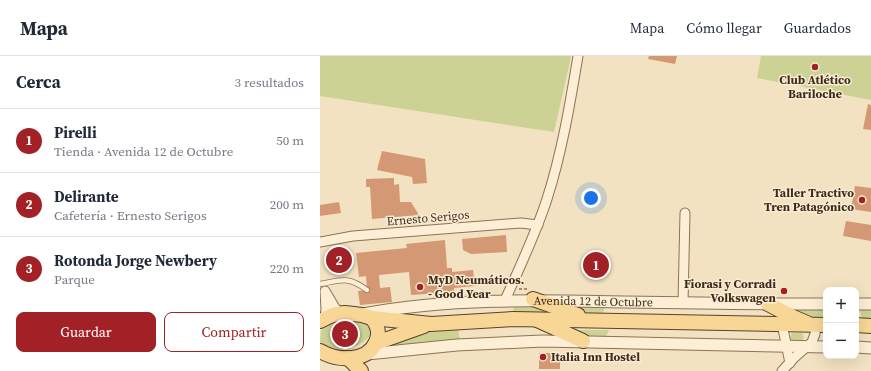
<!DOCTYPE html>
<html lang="es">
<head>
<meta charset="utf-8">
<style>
  body { margin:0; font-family:"Source Serif 4",serif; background:#f2f2f3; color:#1f2937 }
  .controls { position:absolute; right:12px; bottom:12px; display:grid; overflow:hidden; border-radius:8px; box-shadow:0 4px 16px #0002 }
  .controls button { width:36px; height:36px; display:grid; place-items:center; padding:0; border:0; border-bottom:1px solid #e0e1e3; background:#fff; color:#1f2937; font:20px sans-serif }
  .you { position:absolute; left:271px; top:142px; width:14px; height:14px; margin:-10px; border:3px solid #fff; border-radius:50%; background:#1a73e8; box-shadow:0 0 0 6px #1a73e833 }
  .badge { display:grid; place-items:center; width:26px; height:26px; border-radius:50%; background:#a22126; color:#fff; font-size:13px; font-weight:700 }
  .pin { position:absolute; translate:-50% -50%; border:2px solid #fff; box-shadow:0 1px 4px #0006 }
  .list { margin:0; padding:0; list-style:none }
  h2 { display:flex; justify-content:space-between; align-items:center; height:52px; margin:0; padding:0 16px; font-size:17px }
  h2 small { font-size:13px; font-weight:400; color:#747a83 }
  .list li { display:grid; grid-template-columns:26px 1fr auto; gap:12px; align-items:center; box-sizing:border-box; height:64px; padding:0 16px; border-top:1px solid #e0e1e3 }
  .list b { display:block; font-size:15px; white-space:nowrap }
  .list p { margin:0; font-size:13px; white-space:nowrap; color:#747a83 }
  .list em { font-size:13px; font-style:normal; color:#747a83 }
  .actions { display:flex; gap:8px; padding:12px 16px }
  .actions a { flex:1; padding:9px 0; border:1px solid #a22126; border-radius:8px; text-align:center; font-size:14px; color:#a22126 }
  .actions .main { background:#a22126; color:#fff }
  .map { position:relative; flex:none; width:551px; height:315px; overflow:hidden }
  header { display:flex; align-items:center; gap:24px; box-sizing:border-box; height:56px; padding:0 20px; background:#fff; border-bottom:1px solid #e0e1e3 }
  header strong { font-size:19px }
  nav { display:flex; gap:22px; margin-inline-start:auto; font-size:14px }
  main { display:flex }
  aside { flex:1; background:#fff }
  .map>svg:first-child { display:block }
</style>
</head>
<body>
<header>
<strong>Mapa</strong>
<nav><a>Mapa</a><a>Cómo llegar</a><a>Guardados</a></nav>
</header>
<main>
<aside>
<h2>Cerca<small>3 resultados</small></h2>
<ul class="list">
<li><span class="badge">1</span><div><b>Pirelli</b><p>Tienda · Avenida 12 de Octubre</p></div><em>50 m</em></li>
<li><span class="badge">2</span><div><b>Delirante</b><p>Cafetería · Ernesto Serigos</p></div><em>200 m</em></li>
<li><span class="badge">3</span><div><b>Rotonda Jorge Newbery</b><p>Parque</p></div><em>220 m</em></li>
</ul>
<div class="actions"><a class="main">Guardar</a><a>Compartir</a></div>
</aside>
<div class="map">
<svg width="551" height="315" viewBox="0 0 551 315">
  <rect width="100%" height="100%" fill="#f2e2c1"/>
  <g fill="#ccd194">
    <polygon points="0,0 250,0 251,1 234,76 0,40"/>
    <polygon points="441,0 551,0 551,44 437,22"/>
    <polygon points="193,248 216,249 235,258 194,258"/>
    <polygon points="233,248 286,249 282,258 260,258"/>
    <polygon points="464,253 506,253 506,263 487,262"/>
    <polygon points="540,254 551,254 551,264 543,264"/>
    <path d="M 27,265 C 37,265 62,269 47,283 C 36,294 11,296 0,286 L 1,275 C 9,268 17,266 27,265 Z"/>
    <polygon points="138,273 140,285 65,290 103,277"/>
    <polygon points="246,274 289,274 285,283 266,283"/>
    <polygon points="472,277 482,277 484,281 482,285 471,285 470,281"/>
  </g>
  <g fill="#d49974">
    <polygon points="329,0 357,0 355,8 328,3"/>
    <polygon points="548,48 551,49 551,74 543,73"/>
    <polygon points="62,95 105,103 107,127 93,128 92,121 57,114"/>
    <polygon points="74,122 74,129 79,128 80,146 91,146 99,159 52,163 50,131 46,131 46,123"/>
    <polygon points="535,130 551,132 551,156 531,153"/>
    <polygon points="19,146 21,157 0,160 0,149"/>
    <polygon points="526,165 551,169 551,185 523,180"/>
    <polygon points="186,179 187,196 151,198 143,194 142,183"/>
    <polygon points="125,184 127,212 132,212 132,216 153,214 155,230 134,232 134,236 91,239 89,216 59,219 60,232 70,231 72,246 40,249 38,235 47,234 46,220 39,221 36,197 87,192 86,188"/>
    <rect x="219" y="297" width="21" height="16"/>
  </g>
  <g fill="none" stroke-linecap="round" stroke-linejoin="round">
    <g stroke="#8e7257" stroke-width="6">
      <path id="service" d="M 0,228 C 22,224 28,220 47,234"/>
    </g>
    <g stroke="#8e7257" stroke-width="11">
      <g id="minor">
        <polyline points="0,186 33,180 201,167 218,169"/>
        <path d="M 185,244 C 200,211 216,177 227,143 C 242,96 250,48 258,0"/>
        <polyline points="363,247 365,157"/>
        <polyline points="5,262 6,253 5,235 15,252 21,257"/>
        <polyline points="462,268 470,307"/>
        <polyline points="462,315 474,302 492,286 495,278 496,269"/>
      </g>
    </g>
    <g stroke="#8e7257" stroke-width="13">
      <g id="tertiary">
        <polyline points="536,248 551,248"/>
        <path id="s1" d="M 43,258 C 128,242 216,244 303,246 C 370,247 438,248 506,248"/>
        <polyline points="536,291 551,292"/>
        <polyline points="47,298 137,289 223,285 506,291"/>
      </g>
    </g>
    <g stroke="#5b402c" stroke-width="16">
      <g id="primary">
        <polyline points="213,243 258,259"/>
        <polyline points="448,248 473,261 487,267"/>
        <polyline points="217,264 263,285"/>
        <polyline points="0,265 8,261 16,258 25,257 42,259 52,262 111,268 193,263 506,269"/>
        <polyline points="536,269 551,270"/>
        <polyline points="56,287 104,270"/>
        <path d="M 0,295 C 17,305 47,307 56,286 C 60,277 58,270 52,262"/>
        <polyline points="28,302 41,315"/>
      </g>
    </g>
    <polyline stroke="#8e7257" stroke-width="1.5" stroke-dasharray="3 2" stroke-linecap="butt" points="199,233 208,233"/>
    <use href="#service" stroke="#fcefd6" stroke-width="4.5"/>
    <use href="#minor" stroke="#fcefd6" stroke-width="9"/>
    <use href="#tertiary" stroke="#fcefd6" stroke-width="11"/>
    <use href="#primary" stroke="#f8d796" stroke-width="14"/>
  </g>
  <g fill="#a22126" stroke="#f9ecd2" stroke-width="1.5">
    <circle cx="495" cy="11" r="4"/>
    <circle cx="542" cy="144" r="4"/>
    <circle cx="100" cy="231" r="4"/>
    <circle cx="464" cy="235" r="4"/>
    <circle cx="223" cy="301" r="4"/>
  </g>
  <g text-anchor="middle" stroke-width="3" stroke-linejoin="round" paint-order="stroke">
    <g font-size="12" font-weight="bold" fill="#3c2b1c" stroke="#f9ecd2" text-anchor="end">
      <text x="495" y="28" text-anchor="middle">Club Atlético<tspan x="495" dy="14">Bariloche</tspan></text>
      <text x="534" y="141">Taller Tractivo<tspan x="534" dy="14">Tren Patagónico</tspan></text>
      <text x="108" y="228" text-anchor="start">MyD Neumáticos.<tspan x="108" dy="14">- Good Year</tspan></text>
      <text x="456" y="232">Fiorasi y Corradi<tspan x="456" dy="14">Volkswagen</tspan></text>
      <text x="231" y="305" text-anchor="start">Italia Inn Hostel</text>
    </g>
    <g font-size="12" fill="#3c2b1c" stroke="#f9ecd2">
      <text transform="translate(108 162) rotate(-5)" y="4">Ernesto Serigos</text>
      <text dy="4" stroke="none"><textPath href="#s1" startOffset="231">Avenida 12 de Octubre</textPath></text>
    </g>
  </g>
</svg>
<div class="controls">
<button>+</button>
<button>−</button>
</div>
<div class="you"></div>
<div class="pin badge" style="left:276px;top:209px">1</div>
<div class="pin badge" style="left:19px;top:204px">2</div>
<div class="pin badge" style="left:25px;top:278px">3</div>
</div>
</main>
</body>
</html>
